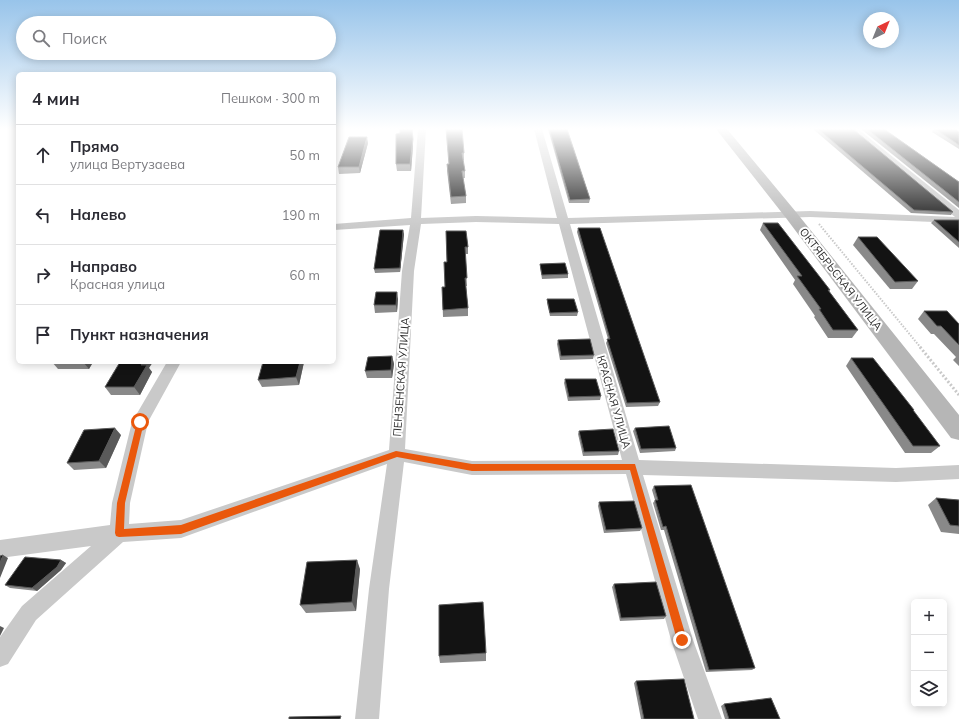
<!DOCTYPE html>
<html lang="ru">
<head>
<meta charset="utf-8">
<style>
  body { margin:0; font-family:Mulish,sans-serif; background:#f7f7f7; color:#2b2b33 }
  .controls { position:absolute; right:12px; bottom:12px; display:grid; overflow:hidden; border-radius:6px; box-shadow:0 2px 10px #0003 }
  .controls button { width:36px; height:36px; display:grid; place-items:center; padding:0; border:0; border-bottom:1px solid #e1e1e2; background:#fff; color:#2b2b33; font:20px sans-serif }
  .compass { position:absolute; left:863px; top:12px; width:36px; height:36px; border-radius:50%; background:#fff; box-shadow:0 2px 10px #0003; rotate:43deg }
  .stop { position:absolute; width:12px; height:12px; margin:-9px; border:3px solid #ea580c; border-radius:50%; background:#fff }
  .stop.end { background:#ea580c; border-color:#fff; box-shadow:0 1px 4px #0008 }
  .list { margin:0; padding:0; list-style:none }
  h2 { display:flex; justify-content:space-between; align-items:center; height:52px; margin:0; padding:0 16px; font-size:17px }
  h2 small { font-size:13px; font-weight:400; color:#7c7c81 }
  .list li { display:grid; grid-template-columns:26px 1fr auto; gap:12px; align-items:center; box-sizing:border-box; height:60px; padding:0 16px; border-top:1px solid #e1e1e2 }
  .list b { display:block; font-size:15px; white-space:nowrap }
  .list p { margin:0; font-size:13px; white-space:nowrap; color:#7c7c81 }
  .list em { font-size:13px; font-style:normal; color:#7c7c81 }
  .icon { flex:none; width:22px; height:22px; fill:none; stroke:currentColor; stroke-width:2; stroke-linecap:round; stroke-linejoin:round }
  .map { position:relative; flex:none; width:959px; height:719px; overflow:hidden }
  .search { position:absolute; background:#fff; box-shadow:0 2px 10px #0003; left:16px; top:16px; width:320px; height:44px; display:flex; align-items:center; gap:10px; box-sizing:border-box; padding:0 14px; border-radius:22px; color:#7c7c81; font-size:15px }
  .panel { position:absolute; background:#fff; box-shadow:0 2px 10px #0003; left:16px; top:72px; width:320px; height:292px; border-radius:6px }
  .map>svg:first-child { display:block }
</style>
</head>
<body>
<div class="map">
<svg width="959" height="719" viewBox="0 0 959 719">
  <rect width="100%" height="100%" fill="#fff"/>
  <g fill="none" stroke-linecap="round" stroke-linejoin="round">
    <polyline stroke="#c9c9c9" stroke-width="2" stroke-dasharray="1.5 1.5" stroke-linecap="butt" points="819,224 921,348"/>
    <polyline stroke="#c9c9c9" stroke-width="3" stroke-dasharray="2 2" stroke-linecap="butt" points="920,347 959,395"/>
    <g fill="#c9c9c9" fill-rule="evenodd">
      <path d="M 418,129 L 426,129 L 421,218 L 476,216 L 557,218 L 534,129 L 542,129 L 568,218 L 810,211 L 955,217 L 849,129 L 858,129 L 959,210 L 959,223 L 810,217 L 570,224 L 639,460 L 896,468 L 959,465 L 959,479 L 896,482 L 643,475 L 693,640 L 722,719 L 698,719 L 671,640 L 626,474 L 472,475 L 404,462 L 389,589 L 379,719 L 355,719 L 369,589 L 387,464 L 181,538 L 123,542 L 36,620 L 8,664 L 0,667 L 0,637 L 22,606 L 91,546 L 0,558 L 0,540 L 110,525 L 112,503 L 132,422 L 167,362 L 181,362 L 148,422 L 130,503 L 129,524 L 181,520 L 389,450 L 402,271 L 410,225 L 334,230 L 334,224 L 411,218 ZM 476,222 L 559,224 L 622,460 L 472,461 L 405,449 L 414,271 L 421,224 Z"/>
      <polygon points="952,129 959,129 959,133"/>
    </g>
    <polygon fill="#b6b6b6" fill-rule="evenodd" points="716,129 727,129 796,212 959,415 959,440 951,438 786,218"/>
  </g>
  <g fill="#898989">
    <polygon points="412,129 413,146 411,171 397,171 396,164 400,133"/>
    <polygon points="446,129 464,153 464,160 463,160 465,171 465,178 463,178 466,196 466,203 451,204 447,171 447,164 449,164"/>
    <polygon points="548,129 567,129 590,199 589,203 569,203"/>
    <polygon points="813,129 853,129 953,212 951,215 911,213"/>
    <polygon points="861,129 884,129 959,182 959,208"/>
    <polygon points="934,129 955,129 959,132 959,149 932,132"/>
    <polygon points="368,143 360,173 339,174 338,167"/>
    <polygon points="934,220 959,220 959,248 931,223"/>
    <polygon points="763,223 830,290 829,291 858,330 852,338 828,338 814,317 815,316 793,284 795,280 760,230"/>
    <polygon points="578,228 660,402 658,406 626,407 606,343 608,339 577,232"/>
    <polygon points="446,231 468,247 468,254 465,254 467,286 466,286 468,308 468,316 443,317 442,287 445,287 447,262"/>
    <polygon points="404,234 400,272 375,273 374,269"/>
    <polygon points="858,237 918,281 912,289 890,289 853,245"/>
    <polygon points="540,264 568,274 568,278 542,279 540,267"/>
    <polygon points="398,299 397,312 375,313 374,305"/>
    <polygon points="547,299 578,312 577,316 550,316 547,303"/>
    <polygon points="924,311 959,324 959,366 953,360 956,357 934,334 931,334 918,319"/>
    <polygon points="558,340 594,355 593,359 560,360 557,344"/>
    <polygon points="392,356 394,364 392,378 367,378 365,371"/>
    <polygon points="851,358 914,410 913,411 940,446 931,453 905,453 846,366"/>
    <polygon points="52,362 93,362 89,369 58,369"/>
    <polygon points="304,362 299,385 262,387 258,380"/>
    <polygon points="149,368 152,372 140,395 111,395 105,387"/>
    <polygon points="565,379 601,396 600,400 568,401 564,383"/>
    <polygon points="635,428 676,448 675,451 640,453 633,431"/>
    <polygon points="579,431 619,451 618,455 583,456 578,434"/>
    <polygon points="121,435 106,468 74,470 67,463"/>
    <polygon points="654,486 755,668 752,670 706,672 664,530 661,530 653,503 655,500 652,490"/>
    <polygon points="936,498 959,500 959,534 941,532 928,505"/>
    <polygon points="599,502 642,528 640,531 604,533 598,506"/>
    <polygon points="61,560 66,563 61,570 37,591 10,588 5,585"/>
    <polygon points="360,569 356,611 306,613 300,605"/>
    <polygon points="614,584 666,616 664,619 620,621 612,587"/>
    <polygon points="486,653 486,661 440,663 439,656"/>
    <polygon points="636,681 694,719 641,719 634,683"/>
    <polygon points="724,704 780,719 725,719 721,706"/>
  </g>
  <g fill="#5a5a5a">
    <polygon points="412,129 413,146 411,171 410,164"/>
    <polygon points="367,137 368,143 360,173 359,167"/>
    <polygon points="403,230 404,234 400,272 400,268"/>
    <polygon points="397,292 398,299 397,312 396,305"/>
    <polygon points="392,356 394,364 392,378 391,370"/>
    <polygon points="83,362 93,362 89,369"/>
    <polygon points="143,362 153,362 149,368 152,372 140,395 134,387 141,365"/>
    <polygon points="300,362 304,362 299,385 296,377"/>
    <polygon points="115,428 121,435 106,468 99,461"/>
    <polygon points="3,555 8,558 0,578 0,563"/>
    <polygon points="61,560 66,563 61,570 37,591 32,588"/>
    <polygon points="357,560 360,569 356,611 352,602"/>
    <polygon points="0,626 4,628 0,636"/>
  </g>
  <g fill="#131313" stroke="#5a5a5a">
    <polygon points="400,129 412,129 413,139 410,164 396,164 396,134 400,133"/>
    <polygon points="446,129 462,129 464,153 462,153 465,171 462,171 466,196 451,197 447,164 449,164"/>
    <polygon points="549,129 567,129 590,199 570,200"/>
    <polygon points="818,129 853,129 953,212 914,210"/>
    <polygon points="867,129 884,129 959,182 959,202"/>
    <polygon points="935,129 955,129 959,132 959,145"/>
    <polygon points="349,137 367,137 359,167 338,167"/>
    <polygon points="934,220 959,220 959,242"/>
    <polygon points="763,223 778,223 830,290 828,290 858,330 833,330 819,309 821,309 797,276 802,276"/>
    <polygon points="578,228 600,228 660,402 627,403 607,339 610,339"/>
    <polygon points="380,230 403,230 400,268 374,269"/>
    <polygon points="446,231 466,231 468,247 465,247 467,278 465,278 468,308 443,310 442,287 445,287 444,262 447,262"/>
    <polygon points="858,237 877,237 918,281 895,282"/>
    <polygon points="565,263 568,274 542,275 540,264"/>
    <polygon points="376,292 397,292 396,305 374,305"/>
    <polygon points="547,299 574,299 578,312 550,313"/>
    <polygon points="924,311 947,311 959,324 959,345 941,326 937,326"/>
    <polygon points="590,339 594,355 561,356 558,340"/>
    <polygon points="392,356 391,370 365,371 368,357"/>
    <polygon points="851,358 873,358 914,410 913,410 940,446 913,446"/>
    <polygon points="120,362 143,362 141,365 147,365 134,387 105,387"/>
    <polygon points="263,362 300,362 296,377 258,380"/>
    <polygon points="565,379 596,379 601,396 569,397"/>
    <polygon points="669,426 676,448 641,449 635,428"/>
    <polygon points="115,428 99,461 67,463 84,430"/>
    <polygon points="613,429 619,451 584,452 579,431"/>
    <polygon points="691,485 755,668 709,670 666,526 663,527 655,500 658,500 654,486"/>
    <polygon points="936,498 959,500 959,526 950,525"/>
    <polygon points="634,501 642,528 606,530 599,502"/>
    <polygon points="3,555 0,563 0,556"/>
    <polygon points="25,557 61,560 57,567 32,588 5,585"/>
    <polygon points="357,560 352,602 300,605 307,562"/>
    <polygon points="656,582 666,616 621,618 614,584"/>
    <polygon points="483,602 486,653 439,656 439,605"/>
    <polygon points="684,679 694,719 644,719 636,681"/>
    <polygon points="771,698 780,719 729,719 724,704"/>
    <polygon points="341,716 340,719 289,719 289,717"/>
  </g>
  <linearGradient id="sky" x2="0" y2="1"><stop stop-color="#98c4ea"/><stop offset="0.56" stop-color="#fff"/><stop offset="1" stop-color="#fff" stop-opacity="0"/></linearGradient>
  <rect width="959" height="230" fill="url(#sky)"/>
  <polygon fill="#ea580c" points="140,419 144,422 125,503 124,529 181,525 396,451 472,464 635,464 687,640 686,643 682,645 679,643 677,640 630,470 472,471 397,457 181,534 119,537 116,536 115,533 117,503 137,422"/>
  <g text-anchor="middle" stroke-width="4" stroke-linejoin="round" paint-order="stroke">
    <g font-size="11" fill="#2c2c2c" stroke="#fff">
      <text transform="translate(841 279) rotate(52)" y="4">ОКТЯБРЬСКАЯ УЛИЦА</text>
      <text transform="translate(401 377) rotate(-86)" y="4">ПЕНЗЕНСКАЯ УЛИЦА</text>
      <text transform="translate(614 402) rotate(74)" y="4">КРАСНАЯ УЛИЦА</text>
    </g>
  </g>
</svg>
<div class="controls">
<button>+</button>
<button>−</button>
<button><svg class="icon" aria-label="layers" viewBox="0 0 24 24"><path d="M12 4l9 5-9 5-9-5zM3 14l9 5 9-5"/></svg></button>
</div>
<svg class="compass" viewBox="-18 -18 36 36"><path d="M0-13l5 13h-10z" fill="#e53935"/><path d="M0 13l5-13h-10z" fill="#7c7c81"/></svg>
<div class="stop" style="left:140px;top:422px"></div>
<div class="stop end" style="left:682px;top:640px"></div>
<div class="search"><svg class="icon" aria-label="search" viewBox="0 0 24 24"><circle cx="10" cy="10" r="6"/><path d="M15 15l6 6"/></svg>Поиск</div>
<section class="panel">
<h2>4 мин<small>Пешком · 300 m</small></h2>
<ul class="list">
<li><svg class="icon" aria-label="ahead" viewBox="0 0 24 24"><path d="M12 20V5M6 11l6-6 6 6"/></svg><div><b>Прямо</b><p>улица Вертузаева</p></div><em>50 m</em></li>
<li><svg class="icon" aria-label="left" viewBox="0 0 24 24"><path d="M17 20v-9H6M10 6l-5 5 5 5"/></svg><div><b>Налево</b></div><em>190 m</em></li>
<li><svg class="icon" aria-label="right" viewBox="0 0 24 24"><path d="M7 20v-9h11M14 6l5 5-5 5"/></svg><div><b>Направо</b><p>Красная улица</p></div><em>60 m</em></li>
<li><svg class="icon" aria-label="arrive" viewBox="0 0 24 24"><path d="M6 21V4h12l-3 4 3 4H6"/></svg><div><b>Пункт назначения</b></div></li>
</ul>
</section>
</div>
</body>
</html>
